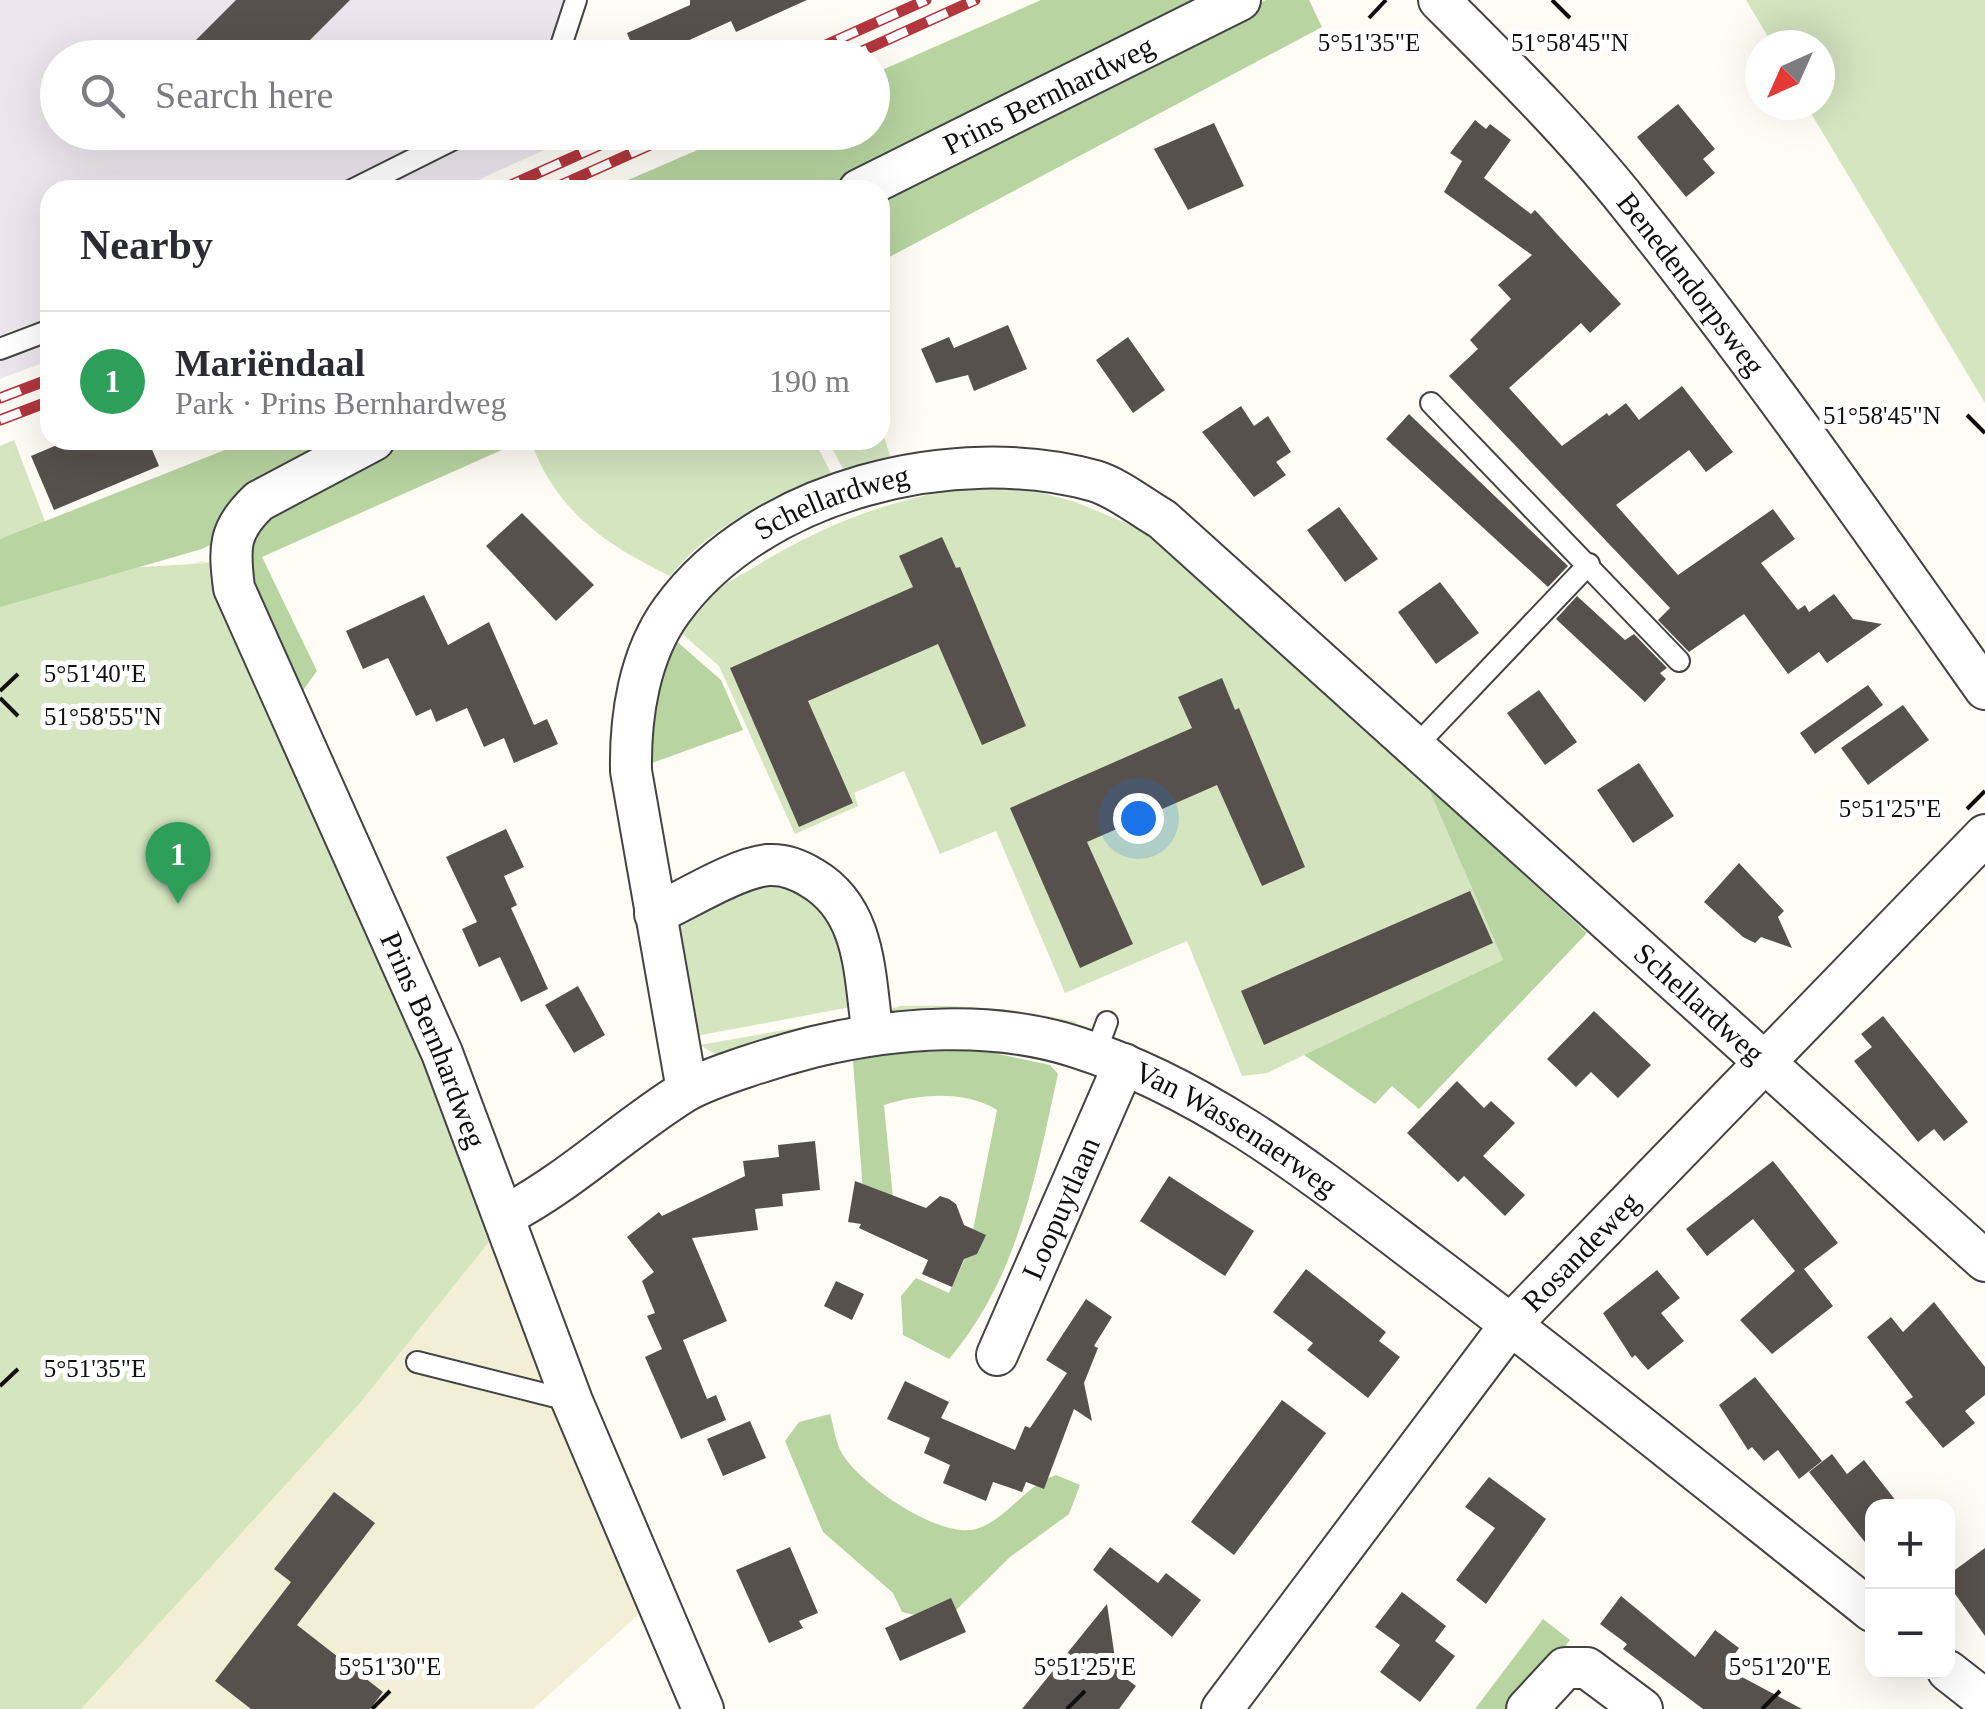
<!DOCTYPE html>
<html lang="en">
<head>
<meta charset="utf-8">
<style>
  body { margin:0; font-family:"Times New Roman",serif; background:#f2f2f3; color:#2b2b33 }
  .controls { position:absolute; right:30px; bottom:30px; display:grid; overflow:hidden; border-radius:20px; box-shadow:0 10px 40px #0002 }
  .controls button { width:90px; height:90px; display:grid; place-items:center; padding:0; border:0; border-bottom:2px solid #e1e1e2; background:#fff; color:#2b2b33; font:50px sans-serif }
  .compass { position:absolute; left:1745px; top:30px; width:90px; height:90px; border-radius:50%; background:#fff; box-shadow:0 10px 40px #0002; rotate:225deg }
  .you { position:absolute; left:1138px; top:818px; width:35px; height:35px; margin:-25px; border:8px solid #fff; border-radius:50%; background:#1a73e8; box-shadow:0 0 0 15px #1a73e833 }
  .badge { display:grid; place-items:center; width:65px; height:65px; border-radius:50%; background:#b1363d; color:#fff; font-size:32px; font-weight:700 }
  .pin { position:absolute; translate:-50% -82px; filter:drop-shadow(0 2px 5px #0008) }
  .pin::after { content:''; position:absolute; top:52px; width:35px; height:30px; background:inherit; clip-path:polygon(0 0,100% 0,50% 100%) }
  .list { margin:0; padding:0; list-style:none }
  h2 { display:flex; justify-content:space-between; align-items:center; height:130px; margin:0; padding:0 40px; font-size:42px }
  h2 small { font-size:32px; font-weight:400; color:#7c7c81 }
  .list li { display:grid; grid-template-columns:65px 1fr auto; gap:30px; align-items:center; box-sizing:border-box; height:140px; padding:0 40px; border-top:2px solid #e1e1e2 }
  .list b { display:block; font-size:38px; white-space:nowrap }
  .list p { margin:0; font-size:32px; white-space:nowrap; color:#7c7c81 }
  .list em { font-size:32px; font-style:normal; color:#7c7c81 }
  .icon { flex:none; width:55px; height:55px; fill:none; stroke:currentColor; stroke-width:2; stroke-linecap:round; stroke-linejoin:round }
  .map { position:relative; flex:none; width:1985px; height:1709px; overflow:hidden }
  .search { position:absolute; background:#fff; box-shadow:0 10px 40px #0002; left:40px; top:40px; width:850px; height:110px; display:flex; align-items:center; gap:25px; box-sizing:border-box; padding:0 35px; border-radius:55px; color:#7c7c81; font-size:38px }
  .panel { position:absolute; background:#fff; box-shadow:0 10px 40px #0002; left:40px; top:180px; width:850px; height:270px; border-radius:30px }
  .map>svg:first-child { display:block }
</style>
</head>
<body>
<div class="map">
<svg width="1985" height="1709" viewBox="0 0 1985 1709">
  <rect width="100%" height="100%" fill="#fefcf4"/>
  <polygon fill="#ece5ed" points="0,0 586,0 570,57 58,58 58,132 550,132 558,144 455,190 50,190 50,360 0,379"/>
  <polygon fill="#f2efd6" points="202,561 212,563 496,1233 647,1607 533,1709 0,1709 0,619"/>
  <g fill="#d4e5c0">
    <polygon points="1746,0 1985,0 1985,403 1806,105 1820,105 1820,45 1773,45"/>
    <polygon points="880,423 890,456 844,471 828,440 880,440"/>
    <polygon points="14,440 46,524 0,539 0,446"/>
    <path d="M 530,440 L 814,440 L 832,475 C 771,499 712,524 670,576 C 603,543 557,512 530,440 Z"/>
    <path d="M 1009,485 L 1073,501 L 1140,529 L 1427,785 L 1503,960 L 1267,1073 L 1242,1076 L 1187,941 L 1065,993 L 996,831 L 940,854 L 904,771 L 854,793 L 858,806 L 795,834 L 719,666 L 679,631 C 686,621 693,609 702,600 C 714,588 733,580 748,571 C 825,522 916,487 1009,485 Z"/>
    <polygon points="212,563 496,1233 359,1404 81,1709 0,1709 0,575"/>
    <polygon points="784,876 831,902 856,1006 696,1036 674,921"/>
    <path d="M 900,1006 C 960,1005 1017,1008 1076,1022 L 1079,1032 L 896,1016 L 888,1010 Z"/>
    <polygon points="858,1017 722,1058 700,1045"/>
  </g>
  <g fill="#b8d4a1">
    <polygon points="1041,0 1214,0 837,190 605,190 737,133 872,132 873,74"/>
    <polygon points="1266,0 1309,0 1322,27 880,262 880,193"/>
    <polygon points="250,440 347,440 218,524 212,544 202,549 0,607 0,539"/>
    <polygon points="394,440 524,440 262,557 317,671 296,700 243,558 247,536 317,480"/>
    <polygon points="674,639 721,680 743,730 641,767 649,706"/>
    <polygon points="1427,785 1587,933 1419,1109 1392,1086 1375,1104 1304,1055 1503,960"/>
    <path d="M 980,1050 L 1050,1065 L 1058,1074 C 1035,1177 1019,1276 949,1359 L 903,1335 L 901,1296 L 916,1278 L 949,1293 L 969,1250 L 997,1110 C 965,1090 919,1094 884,1105 L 894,1209 L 865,1217 L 853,1061 L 892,1053 Z"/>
    <path d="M 830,1414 C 834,1427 836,1447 845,1458 C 865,1487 944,1542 979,1528 C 1008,1517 1025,1486 1056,1475 L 1080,1485 L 1069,1514 L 1010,1557 L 944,1622 L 902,1612 L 893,1593 L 823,1532 L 785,1441 L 799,1422 Z"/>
    <polygon points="1543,1619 1570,1640 1516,1709 1475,1709"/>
  </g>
  <g fill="#57514d">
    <polygon points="236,0 350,0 292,58 178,58"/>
    <polygon points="690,0 807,0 736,32 731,21 650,58 637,58 627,33 690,5"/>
    <polygon points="1678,104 1715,149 1703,159 1715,173 1686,197 1637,137"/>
    <polygon points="1475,120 1486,129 1490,124 1511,140 1484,178 1531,214 1535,210 1621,304 1590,333 1581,323 1509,388 1562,446 1607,413 1609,416 1626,403 1639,420 1682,386 1733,452 1706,472 1689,450 1616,505 1678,575 1773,509 1795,539 1761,563 1798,610 1805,605 1809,612 1834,594 1853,619 1882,624 1827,663 1819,652 1788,674 1744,614 1689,652 1658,620 1670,608 1449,376 1478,349 1470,340 1511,299 1498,285 1532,255 1444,192 1462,161 1450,153"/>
    <polygon points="1214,123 1244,186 1188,210 1154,149"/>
    <polygon points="1008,325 1027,369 974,391 968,375 936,383 921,349 949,337 954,348"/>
    <polygon points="1128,337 1165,390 1133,413 1096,360"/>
    <polygon points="1241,406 1254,426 1268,416 1291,452 1276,462 1286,475 1254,497 1202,432"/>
    <polygon points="1409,414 1568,566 1548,587 1386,439"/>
    <polygon points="69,440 148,440 159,466 54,510 31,456"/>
    <polygon points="1339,507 1378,559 1345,582 1307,530"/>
    <polygon points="522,513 594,585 556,621 486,546"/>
    <polygon points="942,537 956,568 960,567 1026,726 982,745 938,644 808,701 853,803 799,827 730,668 913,587 899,556"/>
    <polygon points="1440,582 1479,633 1436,664 1398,612"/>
    <polygon points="424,595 448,645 489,622 534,725 547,719 558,744 514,763 504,738 484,747 467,708 436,722 431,709 416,716 388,658 363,669 346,631"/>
    <polygon points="1577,596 1625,640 1634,634 1667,668 1660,673 1666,679 1645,702 1556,619"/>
    <polygon points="1222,678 1235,710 1239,708 1305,867 1262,886 1217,785 1087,842 1133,944 1080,968 1010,808 1192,728 1178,697"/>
    <polygon points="1868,685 1883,705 1815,754 1800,733"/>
    <polygon points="1539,690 1577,742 1545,765 1507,713"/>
    <polygon points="1903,705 1929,740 1868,785 1841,748"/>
    <polygon points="1639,763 1674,816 1633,843 1597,790"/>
    <polygon points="506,829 524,867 504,876 517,905 511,908 548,989 521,1002 500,957 479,967 462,929 477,922 446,857"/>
    <polygon points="1739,863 1784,911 1778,917 1792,948 1761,937 1755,943 1743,937 1704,902"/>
    <polygon points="1470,891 1493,943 1264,1045 1241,991"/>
    <polygon points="578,986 605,1035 574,1053 545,1005"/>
    <polygon points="1594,1011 1651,1065 1618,1098 1591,1072 1576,1087 1547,1059"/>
    <polygon points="1883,1016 1968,1122 1944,1141 1934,1129 1918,1142 1854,1061 1872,1047 1861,1034"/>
    <polygon points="1457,1081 1484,1108 1491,1101 1515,1123 1483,1156 1525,1195 1505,1216 1464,1176 1458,1182 1407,1133"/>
    <polygon points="815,1141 820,1190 782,1194 783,1206 755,1209 758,1230 692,1238 727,1321 683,1340 707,1399 716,1395 726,1420 681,1439 645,1357 662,1349 647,1316 655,1313 642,1281 654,1272 627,1237 659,1212 662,1216 745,1176 743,1161 779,1157 778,1145"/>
    <polygon points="1773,1161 1838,1243 1804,1269 1833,1306 1772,1354 1740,1320 1795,1271 1753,1219 1707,1256 1686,1229"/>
    <polygon points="1169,1176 1254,1231 1225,1276 1140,1221"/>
    <polygon points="855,1181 926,1208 940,1196 949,1199 956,1204 964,1225 986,1235 977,1254 964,1259 952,1287 922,1274 928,1260 859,1228 861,1224 848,1222"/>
    <polygon points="1306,1269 1386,1332 1379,1341 1400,1357 1368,1398 1307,1350 1313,1343 1273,1312"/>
    <polygon points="1657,1270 1680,1298 1661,1313 1684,1341 1648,1370 1635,1355 1632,1358 1603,1313"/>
    <polygon points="836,1281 864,1294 852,1320 824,1306"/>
    <polygon points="1086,1299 1112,1317 1094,1346 1098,1348 1084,1383 1092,1421 1074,1409 1044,1489 1026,1482 1022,1492 993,1482 986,1501 943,1483 950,1465 924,1453 930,1438 887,1419 905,1381 949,1402 941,1418 1015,1450 1025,1426 1030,1428 1067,1373 1046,1360"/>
    <polygon points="1934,1302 1985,1367 1985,1395 1965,1411 1975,1423 1943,1448 1905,1402 1913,1397 1867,1337 1891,1317 1903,1332"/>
    <polygon points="1755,1377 1822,1461 1799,1479 1778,1450 1764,1461 1752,1447 1748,1450 1719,1405"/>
    <polygon points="1282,1400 1326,1433 1234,1555 1191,1522"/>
    <polygon points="750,1421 766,1458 723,1476 707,1439"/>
    <polygon points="1832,1454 1847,1474 1864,1460 1900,1506 1872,1506 1872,1551 1809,1472"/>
    <polygon points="1489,1477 1546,1519 1486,1604 1456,1580 1495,1528 1465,1507"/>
    <polygon points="334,1492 375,1523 297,1625 383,1692 370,1709 251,1709 215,1681 291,1582 274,1569"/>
    <polygon points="790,1547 818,1613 799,1621 803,1628 769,1643 736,1570"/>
    <polygon points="1110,1547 1158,1583 1166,1573 1201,1600 1172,1637 1093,1570"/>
    <polygon points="1985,1548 1985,1636 1948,1584 1948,1575"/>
    <polygon points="1402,1592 1446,1626 1435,1641 1455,1656 1420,1702 1380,1672 1400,1645 1375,1627"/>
    <polygon points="1621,1596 1695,1657 1715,1630 1739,1648 1725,1668 1802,1709 1703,1709 1623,1649 1627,1644 1600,1624"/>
    <polygon points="951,1598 966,1632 900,1661 885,1628"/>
    <polygon points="1107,1604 1117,1672 1136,1686 1119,1709 1022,1709"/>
  </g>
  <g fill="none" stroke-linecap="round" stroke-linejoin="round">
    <g stroke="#434343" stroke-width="24">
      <g id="lane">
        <polyline points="557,58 576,0"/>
        <polyline points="352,190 468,132"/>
        <polyline points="0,349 50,330"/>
        <polyline points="1431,403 1679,661"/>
        <polyline points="1414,748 1589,564"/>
        <polyline points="1095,1054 1107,1022"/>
        <polyline points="417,1362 572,1401"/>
      </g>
    </g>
    <g stroke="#434343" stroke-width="44">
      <g id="street">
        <path id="s1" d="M 1439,0 C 1505,66 1572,132 1630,205 C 1756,362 1870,526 1985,689"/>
        <path id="s2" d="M 859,190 L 1240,0"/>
        <path id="s3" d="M 374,440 L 259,501 C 228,530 229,548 234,588 L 442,1053 L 572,1401 L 703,1709"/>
        <path d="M 655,914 C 686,900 736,868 768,865 C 784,864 798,869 812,878 C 868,911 864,978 873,1035"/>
        <path id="s4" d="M 687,1090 L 631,771 C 630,717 639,655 672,610 C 760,489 956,442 1095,481 C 1118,488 1141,507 1162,519 L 1985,1261"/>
        <path id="s5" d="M 506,1215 C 571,1181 623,1130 684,1092 C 711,1076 782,1055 813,1047 C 897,1027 992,1020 1076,1047 C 1211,1090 1319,1179 1430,1263 C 1580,1376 1726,1495 1872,1611"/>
        <path id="s6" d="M 997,1355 L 1124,1064"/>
        <polyline points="1948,1671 1985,1700"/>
        <path id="s7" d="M 1222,1709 L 1511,1324 L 1985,835"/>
        <polyline points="1527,1709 1565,1668 1587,1668 1642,1709"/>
      </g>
    </g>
    <use href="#lane" stroke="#fff" stroke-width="20"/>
    <use href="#street" stroke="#fff" stroke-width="40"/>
    <g stroke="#b1363d" stroke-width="11">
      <g id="rail">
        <polyline points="797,58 926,0"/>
        <polyline points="847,58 975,0"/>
        <polyline points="500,190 629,132"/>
        <polyline points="550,190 679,132"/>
        <polyline points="0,398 50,379"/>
        <polyline points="0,420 50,401"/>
      </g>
    </g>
    <use href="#rail" stroke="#fff" stroke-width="8" stroke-dasharray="22" stroke-linecap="butt"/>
  </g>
  <path fill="none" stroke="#101010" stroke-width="4" d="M 1552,0 L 1570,18M 1369,18 L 1386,0M 1967,415 L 1985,433M 0,691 L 18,674M 0,698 L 18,716M 1967,809 L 1985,791M 0,1386 L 18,1369M 372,1709 L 390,1691M 1067,1709 L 1085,1691M 1762,1709 L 1780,1691"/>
  <g text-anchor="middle" stroke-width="10" stroke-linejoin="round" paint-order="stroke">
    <g font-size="30" fill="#101010" stroke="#fff">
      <text dy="10" stroke="none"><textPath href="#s2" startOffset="212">Prins Bernhardweg</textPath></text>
      <text dy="10" stroke="none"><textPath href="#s1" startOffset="380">Benedendorpsweg</textPath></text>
      <text dy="10" stroke="none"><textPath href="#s4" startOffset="690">Schellardweg</textPath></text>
      <text dy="10" stroke="none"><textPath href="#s4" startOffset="1760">Schellardweg</textPath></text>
      <text dy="10" stroke="none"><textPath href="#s3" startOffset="720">Prins Bernhardweg</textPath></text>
      <text dy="10" stroke="none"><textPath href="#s5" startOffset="800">Van Wassenaerweg</textPath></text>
      <text dy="10" stroke="none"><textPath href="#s6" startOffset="160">Loopuytlaan</textPath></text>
      <text dy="10" stroke="none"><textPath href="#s7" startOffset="582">Rosandeweg</textPath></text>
    </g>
  </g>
  <g font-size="25" text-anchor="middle" fill="#101010" stroke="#fff" stroke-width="10" stroke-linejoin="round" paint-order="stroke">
    <text x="1369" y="51">5°51'35"E</text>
    <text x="1570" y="51">51°58'45"N</text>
    <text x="1882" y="424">51°58'45"N</text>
    <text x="95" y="682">5°51'40"E</text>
    <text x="103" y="725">51°58'55"N</text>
    <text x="1890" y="817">5°51'25"E</text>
    <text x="95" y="1377">5°51'35"E</text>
    <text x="390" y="1675">5°51'30"E</text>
    <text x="1085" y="1675">5°51'25"E</text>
    <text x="1780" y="1675">5°51'20"E</text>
  </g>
</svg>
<div class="controls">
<button>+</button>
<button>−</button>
</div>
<svg class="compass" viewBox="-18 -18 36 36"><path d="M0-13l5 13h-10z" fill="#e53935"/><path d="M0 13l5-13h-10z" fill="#7c7c81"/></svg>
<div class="you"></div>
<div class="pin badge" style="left:178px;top:904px;background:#2e9e5b">1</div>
<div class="search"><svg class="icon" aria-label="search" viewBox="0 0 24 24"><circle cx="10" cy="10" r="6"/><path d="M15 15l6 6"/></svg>Search here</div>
<section class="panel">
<h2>Nearby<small></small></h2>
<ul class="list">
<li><span class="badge" style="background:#2e9e5b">1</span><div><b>Mariëndaal</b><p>Park · Prins Bernhardweg</p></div><em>190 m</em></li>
</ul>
</section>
</div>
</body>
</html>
